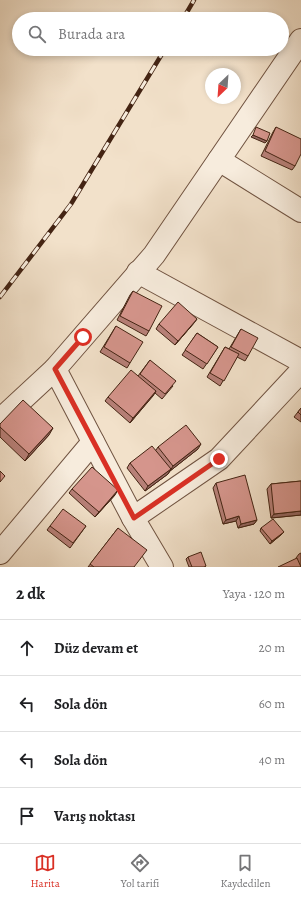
<!DOCTYPE html>
<html lang="tr">
<head>
<meta charset="utf-8">
<style>
  body { margin:0; font-family:Alegreya,serif; background:#f6f6f6; color:#202124 }
  .compass { position:absolute; left:205px; top:68px; width:36px; height:36px; border-radius:50%; background:#fff; box-shadow:0 2px 6px #0003; rotate:205deg }
  .stop { position:absolute; width:12px; height:12px; margin:-9px; border:3px solid #d93025; border-radius:50%; background:#fff }
  .stop.end { background:#d93025; border-color:#fff; box-shadow:0 1px 4px #0008 }
  .list { margin:0; padding:0; list-style:none }
  h2 { display:flex; justify-content:space-between; align-items:center; height:52px; margin:0; padding:0 16px; font-size:17px }
  h2 small { font-size:13px; font-weight:400; color:#757577 }
  .list li { display:grid; grid-template-columns:26px 1fr auto; gap:12px; align-items:center; box-sizing:border-box; height:56px; padding:0 16px; border-top:1px solid #e0e0e0 }
  .list b { display:block; font-size:15px; white-space:nowrap }
  .list em { font-size:13px; font-style:normal; color:#757577 }
  .icon { flex:none; width:22px; height:22px; fill:none; stroke:currentColor; stroke-width:2; stroke-linecap:round; stroke-linejoin:round }
  .map { position:relative; flex:none; width:301px; height:567px; overflow:hidden }
  .search { position:absolute; background:#fff; box-shadow:0 2px 6px #0003; left:12px; right:12px; top:12px; height:44px; display:flex; align-items:center; gap:10px; box-sizing:border-box; padding:0 14px; border-radius:22px; color:#757577; font-size:15px }
  .sheet { height:276px; background:#fff }
  nav { display:flex; justify-content:space-around; align-items:center; box-sizing:border-box; height:56px; border-top:1px solid #e0e0e0; background:#fff; font-size:11px; color:#757577 }
  nav a { display:grid; justify-items:center; gap:2px }
  nav .on { color:#d93025 }
  .map>svg:first-child { display:block }
</style>
</head>
<body>
<div class="map">
<svg width="301" height="567" viewBox="0 0 301 567">
  <rect width="100%" height="100%" fill="#f2e1ca"/>
  <filter id="stains"><feTurbulence type="fractalNoise" baseFrequency=".005" numOctaves="4"/><feColorMatrix values="0 0 0 0 .2 0 0 0 0 .09 0 0 0 0 .02 0 0 0 .5 -.17"/></filter>
  <radialGradient id="worn" r=".72"><stop offset=".6" stop-color="#630" stop-opacity="0"/><stop offset="1" stop-color="#630" stop-opacity=".3"/></radialGradient>
  <g fill="none" stroke-linecap="round" stroke-linejoin="round">
    <g stroke="#705341" stroke-width="24">
      <g id="minor">
        <polyline points="219,160 301,211"/>
        <polyline points="138,272 301,361"/>
        <polyline points="0,420 55,369"/>
        <polyline points="133,518 219,459 301,371"/>
        <polyline points="0,553 93,442"/>
        <polyline points="162,567 133,518 55,369 154,255 301,40"/>
      </g>
    </g>
    <use href="#minor" stroke="#f7ecdd" stroke-width="22"/>
    <g stroke="#442413" stroke-width="4.5">
      <g id="rail">
        <polyline points="183,19 194,0"/>
        <polyline points="0,297 71,204 165,49"/>
      </g>
    </g>
    <use href="#rail" stroke="#f7ecdd" stroke-width="3" stroke-dasharray="9" stroke-linecap="butt"/>
  </g>
  <g fill="#b78078" stroke="#442413">
    <polygon points="276,127 295,166 292,170 261,156 273,132"/>
    <polygon points="133,291 149,331 146,336 117,320 130,295"/>
    <polygon points="194,323 175,345 156,329 159,324"/>
    <polygon points="116,326 130,363 127,368 100,352"/>
    <polygon points="241,329 248,356 245,361 237,357 220,386 207,377 225,347 229,349"/>
    <polygon points="197,333 218,347 203,369 182,355"/>
    <polygon points="150,360 173,386 162,399 155,393 130,423 105,401 108,397 138,376"/>
    <polygon points="301,408 301,422 294,417"/>
    <polygon points="0,424 49,435 25,461 0,437"/>
    <polygon points="158,447 198,449 170,471 168,474 145,491 127,468 130,463 156,450"/>
    <polygon points="301,481 301,515 271,518 267,489 271,484"/>
    <polygon points="216,483 257,520 254,524 238,528 236,521 223,524 213,488"/>
    <polygon points="72,489 115,495 95,517 69,493"/>
    <polygon points="50,526 86,526 70,548 47,530"/>
    <polygon points="118,528 134,567 88,567"/>
    <polygon points="261,528 282,534 270,544 260,531"/>
    <polygon points="301,553 301,567 296,558 299,554"/>
    <polygon points="188,557 206,566 205,567 189,567 186,559"/>
  </g>
  <g fill="#956862" stroke="#442413">
    <polygon points="253,135 267,141 265,143 251,137"/>
    <polygon points="197,319 194,323 175,345 178,341"/>
    <polygon points="156,391 153,396 130,423 133,418"/>
    <polygon points="53,428 49,435 25,461 29,454"/>
    <polygon points="201,444 198,449 170,471 173,466"/>
    <polygon points="171,469 168,474 145,491 148,486"/>
    <polygon points="118,490 115,495 95,517 99,512"/>
    <polygon points="301,511 301,515 271,518 274,514"/>
    <polygon points="239,516 236,521 223,524 226,520"/>
    <polygon points="257,520 254,524 238,528 241,524"/>
    <polygon points="284,532 282,534 270,544 272,541"/>
  </g>
  <g fill="#d5958c" stroke="#442413">
    <polygon points="256,127 270,133 267,141 253,135"/>
    <polygon points="276,127 301,139 301,154 295,166 265,151"/>
    <polygon points="133,291 162,306 149,331 120,316"/>
    <polygon points="178,302 197,319 178,341 159,324"/>
    <polygon points="116,326 143,342 130,363 104,347"/>
    <polygon points="241,329 258,338 248,356 231,347"/>
    <polygon points="197,333 218,347 207,364 185,350"/>
    <polygon points="225,347 239,354 224,381 210,373"/>
    <polygon points="150,360 176,381 165,394 140,374"/>
    <polygon points="131,370 156,391 133,418 108,397"/>
    <polygon points="23,400 53,428 29,454 0,427 0,424"/>
    <polygon points="301,408 301,415 298,412"/>
    <polygon points="186,425 201,444 173,466 158,447"/>
    <polygon points="152,446 171,469 148,486 130,463"/>
    <polygon points="92,467 118,490 99,512 72,489"/>
    <polygon points="0,471 5,476 0,482"/>
    <polygon points="245,475 257,520 241,524 239,516 226,520 216,483"/>
    <polygon points="301,481 301,511 274,514 271,484"/>
    <polygon points="63,509 86,526 73,543 50,526"/>
    <polygon points="273,519 284,532 272,541 261,528"/>
    <polygon points="118,528 147,550 134,567 94,567 90,564"/>
    <polygon points="201,552 206,566 204,567 192,567 188,557"/>
    <polygon points="297,558 301,567 278,567"/>
  </g>
  <g fill="none" stroke-linecap="round" stroke-linejoin="round">
    <polyline stroke="#d93025" stroke-width="5" points="83,337 55,369 134,518 219,459"/>
  </g>
  <rect width="100%" height="100%" filter="url(#stains)"/>
  <rect width="100%" height="100%" fill="url(#worn)"/>
</svg>
<svg class="compass" viewBox="-18 -18 36 36"><path d="M0-13l5 13h-10z" fill="#e53935"/><path d="M0 13l5-13h-10z" fill="#757577"/></svg>
<div class="stop" style="left:83px;top:337px"></div>
<div class="stop end" style="left:219px;top:459px"></div>
<div class="search"><svg class="icon" aria-label="search" viewBox="0 0 24 24"><circle cx="10" cy="10" r="6"/><path d="M15 15l6 6"/></svg>Burada ara</div>
</div>
<section class="sheet">
<h2>2 dk<small>Yaya · 120 m</small></h2>
<ul class="list">
<li><svg class="icon" aria-label="ahead" viewBox="0 0 24 24"><path d="M12 20V5M6 11l6-6 6 6"/></svg><div><b>Düz devam et</b></div><em>20 m</em></li>
<li><svg class="icon" aria-label="left" viewBox="0 0 24 24"><path d="M17 20v-9H6M10 6l-5 5 5 5"/></svg><div><b>Sola dön</b></div><em>60 m</em></li>
<li><svg class="icon" aria-label="left" viewBox="0 0 24 24"><path d="M17 20v-9H6M10 6l-5 5 5 5"/></svg><div><b>Sola dön</b></div><em>40 m</em></li>
<li><svg class="icon" aria-label="arrive" viewBox="0 0 24 24"><path d="M6 21V4h12l-3 4 3 4H6"/></svg><div><b>Varış noktası</b></div></li>
</ul>
</section>
<nav>
<a class="on"><svg class="icon" aria-label="map" viewBox="0 0 24 24"><path d="M3 6l6-2 6 2 6-2v14l-6 2-6-2-6 2zM9 4v14M15 6v14"/></svg>Harita</a>
<a><svg class="icon" aria-label="directions" viewBox="0 0 24 24"><path d="M12 3l9 9-9 9-9-9zM9 14v-3h6M13 9l2 2-2 2"/></svg>Yol tarifi</a>
<a><svg class="icon" aria-label="saved" viewBox="0 0 24 24"><path d="M7 4h10v16l-5-4-5 4z"/></svg>Kaydedilen</a>
</nav>
</body>
</html>
